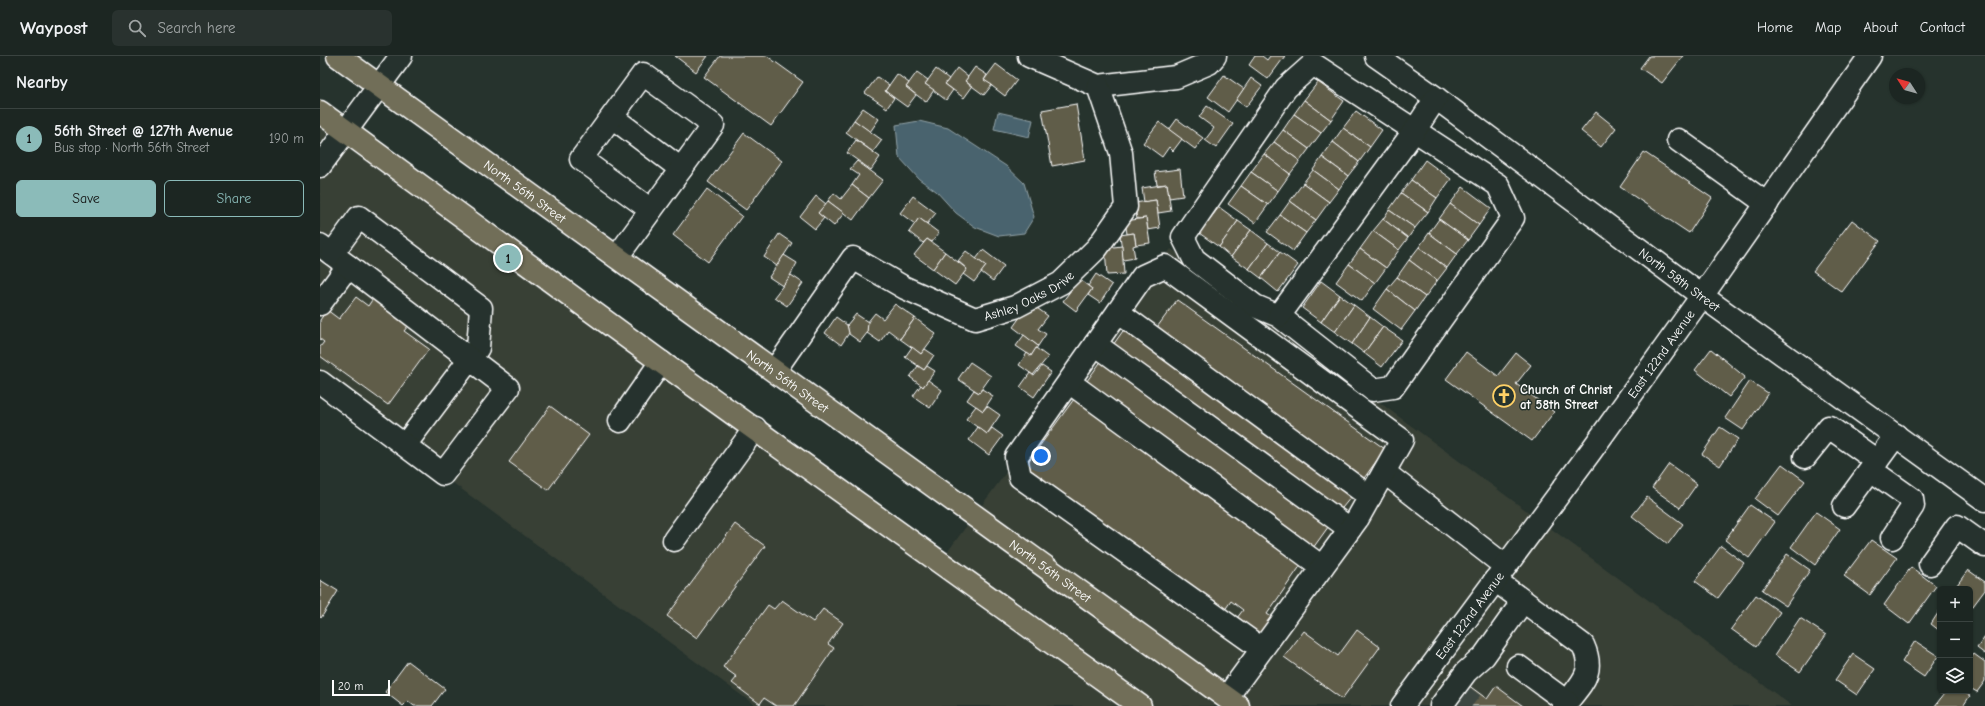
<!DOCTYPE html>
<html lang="en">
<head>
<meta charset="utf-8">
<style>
  body { margin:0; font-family:"Comic Neue",sans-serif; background:#29322f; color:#f1f3f6 }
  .controls { position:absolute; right:12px; bottom:12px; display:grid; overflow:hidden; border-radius:6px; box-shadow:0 1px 3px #0004 }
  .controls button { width:36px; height:36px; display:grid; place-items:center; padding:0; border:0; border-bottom:1px solid #3a4340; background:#1c2622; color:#f1f3f6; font:20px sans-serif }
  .compass { position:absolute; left:1569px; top:12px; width:36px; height:36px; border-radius:50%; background:#1c2622; box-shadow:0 1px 3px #0004; rotate:306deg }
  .scale { position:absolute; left:12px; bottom:10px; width:58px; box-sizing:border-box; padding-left:4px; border:2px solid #fff; border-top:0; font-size:11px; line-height:14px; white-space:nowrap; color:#fff; -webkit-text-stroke:3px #26332d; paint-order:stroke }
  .you { position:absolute; left:721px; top:400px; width:14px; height:14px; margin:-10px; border:3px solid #fff; border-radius:50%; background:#1a73e8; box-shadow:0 0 0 6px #1a73e833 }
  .badge { display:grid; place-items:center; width:26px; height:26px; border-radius:50%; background:#8bbbb9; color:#111; font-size:13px; font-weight:700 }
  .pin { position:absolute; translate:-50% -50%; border:2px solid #fff; box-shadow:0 1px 4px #0006 }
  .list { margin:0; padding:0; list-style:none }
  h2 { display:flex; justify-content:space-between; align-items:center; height:52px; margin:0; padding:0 16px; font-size:17px }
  h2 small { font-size:13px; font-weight:400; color:#a0a5a5 }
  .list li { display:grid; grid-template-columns:26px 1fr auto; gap:12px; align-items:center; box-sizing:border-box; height:60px; padding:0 16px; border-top:1px solid #3a4340 }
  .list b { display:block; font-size:15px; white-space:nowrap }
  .list p { margin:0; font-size:13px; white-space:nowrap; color:#a0a5a5 }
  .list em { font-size:13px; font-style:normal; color:#a0a5a5 }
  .actions { display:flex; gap:8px; padding:12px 16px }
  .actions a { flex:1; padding:9px 0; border:1px solid #8bbbb9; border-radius:6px; text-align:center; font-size:14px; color:#8bbbb9 }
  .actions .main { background:#8bbbb9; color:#111 }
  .icon { flex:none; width:22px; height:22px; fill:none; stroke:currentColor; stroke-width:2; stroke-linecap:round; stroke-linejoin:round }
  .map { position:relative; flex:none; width:1665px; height:650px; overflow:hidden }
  header { display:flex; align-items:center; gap:24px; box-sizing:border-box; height:56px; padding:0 20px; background:#1c2622; border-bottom:1px solid #3a4340 }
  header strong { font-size:19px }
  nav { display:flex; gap:22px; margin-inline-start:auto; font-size:14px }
  .search { width:280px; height:36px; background:#29322f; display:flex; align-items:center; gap:10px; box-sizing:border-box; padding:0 14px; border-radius:6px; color:#a0a5a5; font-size:15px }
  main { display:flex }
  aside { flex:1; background:#1c2622 }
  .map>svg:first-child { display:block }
</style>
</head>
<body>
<header>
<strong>Waypost</strong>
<div class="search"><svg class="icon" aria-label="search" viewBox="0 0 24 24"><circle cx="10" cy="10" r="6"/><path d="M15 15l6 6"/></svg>Search here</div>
<nav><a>Home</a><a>Map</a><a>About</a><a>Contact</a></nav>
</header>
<main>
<aside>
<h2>Nearby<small></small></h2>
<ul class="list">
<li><span class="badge">1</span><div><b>56th Street @ 127th Avenue</b><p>Bus stop · North 56th Street</p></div><em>190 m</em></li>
</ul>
<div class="actions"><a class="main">Save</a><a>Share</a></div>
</aside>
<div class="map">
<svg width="1665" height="650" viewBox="0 0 1665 650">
  <rect width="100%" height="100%" fill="#26332d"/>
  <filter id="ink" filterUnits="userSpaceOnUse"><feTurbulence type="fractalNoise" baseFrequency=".025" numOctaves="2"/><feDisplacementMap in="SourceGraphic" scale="8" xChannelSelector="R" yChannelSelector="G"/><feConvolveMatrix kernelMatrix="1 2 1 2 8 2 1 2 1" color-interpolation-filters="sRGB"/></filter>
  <g filter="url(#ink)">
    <polygon fill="#384036" points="0,67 617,510 851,193 1472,650 436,650 0,329"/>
    <g fill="#49646e" stroke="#92a2a8">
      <polygon points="678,56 713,64 709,81 674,73"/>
      <polygon points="599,65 628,72 686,110 704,127 714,161 704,177 679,180 655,171 636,157 616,135 599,123 579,101 576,69"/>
    </g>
    <g fill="#615d4a" stroke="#fff">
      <polygon points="355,0 388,0 376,16"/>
      <polygon points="400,0 447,0 483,26 451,70 384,21"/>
      <polygon points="935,0 942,0 947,4 950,0 965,0 948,23 929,9"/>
      <polygon points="1329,0 1363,0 1342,27 1320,12"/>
      <polygon points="676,8 697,24 685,40 664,24"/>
      <polygon points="655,11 667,19 664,24 672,29 664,39 645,25"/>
      <polygon points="637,12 648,21 645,25 652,31 644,42 625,28"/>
      <polygon points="616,13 629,23 625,28 633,34 626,44 605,28"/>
      <polygon points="597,16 608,24 605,28 614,34 606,46 586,31"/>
      <polygon points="577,18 589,27 586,31 596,39 587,51 565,35"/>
      <polygon points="904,19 924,33 908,56 888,41"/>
      <polygon points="557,21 569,29 565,35 574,42 567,52 545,37"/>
      <polygon points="931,22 942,30 926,51 916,44"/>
      <polygon points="998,26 1024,45 1011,64 984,44"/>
      <polygon points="984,44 1011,64 1001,77 974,58"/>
      <polygon points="756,48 765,104 732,110 722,54"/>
      <polygon points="887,50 913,68 896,92 885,84 894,72 879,61"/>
      <polygon points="543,52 559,63 550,76 534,64"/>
      <polygon points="1036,55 1062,74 1050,91 1023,72"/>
      <polygon points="1276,56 1296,72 1281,91 1261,75"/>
      <polygon points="974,58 1001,77 989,93 963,74"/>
      <polygon points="857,63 883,82 875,93 849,74"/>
      <polygon points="534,64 562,84 553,96 526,76"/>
      <polygon points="839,66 862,83 853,95 849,91 842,101 823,87"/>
      <polygon points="1023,72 1050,91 1039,106 1013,86"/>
      <polygon points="963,74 989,93 980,105 954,86"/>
      <polygon points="424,77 462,105 426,154 388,126"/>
      <polygon points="536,84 560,101 551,114 527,97"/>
      <polygon points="954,86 980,105 970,118 944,98"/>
      <polygon points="1013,86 1039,106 1028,120 1002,101"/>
      <polygon points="1324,96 1392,142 1369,177 1300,131"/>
      <polygon points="944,98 970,118 958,135 931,116"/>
      <polygon points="1002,101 1028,120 1019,133 993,114"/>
      <polygon points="1105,104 1131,123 1117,142 1091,124"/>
      <polygon points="537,105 563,124 549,142 532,129 539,119 530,113"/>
      <polygon points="860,113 863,140 849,142 847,128 837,129 835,116"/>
      <polygon points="993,114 1019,133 1009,146 983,127"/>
      <polygon points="931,116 958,135 948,149 921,130"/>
      <polygon points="1091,124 1117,142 1108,156 1081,137"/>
      <polygon points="983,127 1009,146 996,164 970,145"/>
      <polygon points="847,128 851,155 838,157 836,144 824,146 822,132"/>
      <polygon points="532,129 549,142 533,164 508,145 514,137 521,143"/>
      <polygon points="921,130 948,149 935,167 908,148"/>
      <polygon points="1143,131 1171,152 1159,169 1130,148"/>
      <polygon points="387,133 422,160 388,206 353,179"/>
      <polygon points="1081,137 1108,156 1095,172 1069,154"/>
      <polygon points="496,140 506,148 498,157 504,162 495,173 480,161"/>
      <polygon points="593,140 616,157 607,168 599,162 595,168 580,157"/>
      <polygon points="836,144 840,172 828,174 826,162 817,163 814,147"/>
      <polygon points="508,145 524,157 514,170 498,157"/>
      <polygon points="970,145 996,164 986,177 960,159"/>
      <polygon points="1130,148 1159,169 1148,184 1119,163"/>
      <polygon points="899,151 918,165 899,191 879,177"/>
      <polygon points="1069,154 1095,172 1088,182 1063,163"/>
      <polygon points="960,159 986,177 973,195 947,176"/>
      <polygon points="599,162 619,177 612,186 607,183 603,187 589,176"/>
      <polygon points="826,162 830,187 816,189 814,177 807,178 805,165"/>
      <polygon points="1063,163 1088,182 1079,194 1053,175"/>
      <polygon points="1119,163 1148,184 1137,198 1109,177"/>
      <polygon points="1532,164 1560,185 1522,236 1493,215"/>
      <polygon points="918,165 931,174 911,201 899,191"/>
      <polygon points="931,174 948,187 929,213 911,201"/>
      <polygon points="1053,175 1079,194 1066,212 1040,193"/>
      <polygon points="814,177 816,189 813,190 815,202 803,204 800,179"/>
      <polygon points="1109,177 1137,198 1127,212 1099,191"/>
      <polygon points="459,178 472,187 457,210 444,201"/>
      <polygon points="607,183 625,196 613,213 594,199"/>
      <polygon points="948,187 960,196 941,222 929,213"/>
      <polygon points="802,190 804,218 787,219 785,192"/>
      <polygon points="1099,191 1127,212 1117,225 1089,204"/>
      <polygon points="1040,193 1066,212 1055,227 1029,208"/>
      <polygon points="663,194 684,210 673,225 661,216 666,210 656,203"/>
      <polygon points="646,195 666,210 654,226 643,218 647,213 638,205"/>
      <polygon points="625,196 647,213 635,229 613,213"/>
      <polygon points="960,196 978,209 958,236 941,222"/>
      <polygon points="464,199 477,207 464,231 449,221"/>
      <polygon points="1089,204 1117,225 1105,241 1077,221"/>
      <polygon points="1029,208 1055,227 1042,245 1016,226"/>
      <polygon points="776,218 792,229 780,247 768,239 772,233 768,230"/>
      <polygon points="471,219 483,227 467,250 454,241"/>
      <polygon points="1077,221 1105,241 1095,255 1067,233"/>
      <polygon points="759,223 772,233 756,255 743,245"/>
      <polygon points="1001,225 1020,239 1001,266 982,252"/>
      <polygon points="1067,233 1095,255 1081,274 1053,253"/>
      <polygon points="56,238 92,265 84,275 109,293 68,349 0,300 0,291 4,286 0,283 0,264 7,254 19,263 36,241 48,250"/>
      <polygon points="1020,239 1034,249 1015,276 1001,266"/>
      <polygon points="857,244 1065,393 1042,425 835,274"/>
      <polygon points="710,247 728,260 718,273 726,278 718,290 693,271"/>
      <polygon points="575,248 595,262 580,283 568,274 560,286 547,277 547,267 555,257 563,263"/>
      <polygon points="1034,249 1050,261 1032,288 1015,276"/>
      <polygon points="536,258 548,266 547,277 540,286 529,278 527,269"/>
      <polygon points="516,261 527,269 529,277 521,289 505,277"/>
      <polygon points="1050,261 1063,271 1044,297 1032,288"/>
      <polygon points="595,262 616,278 601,298 580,283"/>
      <polygon points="1063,271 1082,284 1062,311 1044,297"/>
      <polygon points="805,272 1031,441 1018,457 793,289"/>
      <polygon points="704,279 718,290 711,300 696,290"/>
      <polygon points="592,291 601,298 605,293 614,299 604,314 585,301"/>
      <polygon points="716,292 728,301 713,319 699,309 707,297 711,300"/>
      <polygon points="1391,293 1425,321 1409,341 1375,314"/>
      <polygon points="1146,296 1178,320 1196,297 1211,309 1196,328 1234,356 1212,385 1126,323"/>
      <polygon points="782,304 1011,467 993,492 764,329"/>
      <polygon points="650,306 671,320 659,337 638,323"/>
      <polygon points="598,310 604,314 607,310 615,315 603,331 590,321"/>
      <polygon points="722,310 731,316 714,341 700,331 710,317 714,320"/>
      <polygon points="608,324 622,334 610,352 593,340 601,329 603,331"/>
      <polygon points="1430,325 1448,337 1423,374 1405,362"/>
      <polygon points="662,333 673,340 663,355 647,344 654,334 659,337"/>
      <polygon points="757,339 983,506 947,558 953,562 937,583 914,566 923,554 911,545 904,555 705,410"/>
      <polygon points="230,350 269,379 228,434 189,406"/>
      <polygon points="656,350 663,355 667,350 680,359 667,378 646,363"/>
      <polygon points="658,371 667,378 672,372 683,380 669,399 649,384"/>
      <polygon points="1400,371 1418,383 1400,410 1382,398"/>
      <polygon points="1349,408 1377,428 1360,452 1332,432"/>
      <polygon points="1462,408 1485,425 1458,460 1435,443"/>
      <polygon points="1327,441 1363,468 1348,488 1312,460"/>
      <polygon points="1430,449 1455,466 1429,502 1405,484"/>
      <polygon points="1496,456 1520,473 1495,509 1471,491"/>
      <polygon points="415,468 445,490 377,582 347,560"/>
      <polygon points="1551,484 1577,502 1550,539 1524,520"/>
      <polygon points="1401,490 1424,507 1398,542 1375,525"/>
      <polygon points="1467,498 1490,514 1466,550 1442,534"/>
      <polygon points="1591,511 1616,530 1589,568 1564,549"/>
      <polygon points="1648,514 1665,526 1665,534 1650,554 1650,533 1634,533"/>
      <polygon points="0,524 18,535 1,562 0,561"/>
      <polygon points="1436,539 1460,556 1436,591 1411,573"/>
      <polygon points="462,544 493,566 503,553 523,567 508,588 514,592 474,650 456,650 444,642 440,648 412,627 417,621 403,611 448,549 454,553"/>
      <polygon points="1620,554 1620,575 1611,568"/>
      <polygon points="1480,562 1506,579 1480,616 1455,599"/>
      <polygon points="1037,574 1060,591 1022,643 964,601 984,575 1018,600"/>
      <polygon points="1665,581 1665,598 1657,592"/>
      <polygon points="1595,585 1618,600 1604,621 1582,606"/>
      <polygon points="1533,598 1555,613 1537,639 1515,624"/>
      <polygon points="1654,598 1665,606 1665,625 1657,636 1650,632 1650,603"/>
      <polygon points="88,605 125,633 112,650 94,650 88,645 83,650 65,636"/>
      <polygon points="1144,626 1167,643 1176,630 1203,650 1127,650"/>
      <polygon points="1626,635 1642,635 1650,640 1643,650 1615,650"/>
    </g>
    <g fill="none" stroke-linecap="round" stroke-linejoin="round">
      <polyline stroke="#3c4742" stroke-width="22" stroke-dasharray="22 11" stroke-linecap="butt" points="1138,650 1152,632"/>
      <g stroke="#fff" stroke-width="25">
        <g id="minor">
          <polyline points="709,0 778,30 856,21 889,7 895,0"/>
          <path id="s1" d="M 1056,0 L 1116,42 L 1382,240 L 1665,444"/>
          <polygon points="993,8 1178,129 1193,162 1073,331 1053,334 959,260 935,250 874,203 863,181 966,32"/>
          <polyline points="292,61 361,113"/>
          <polyline points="1358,84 1447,148"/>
          <polyline points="0,110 81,0"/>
          <polyline points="0,189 28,210 0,248"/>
          <polyline points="12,198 39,161 161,252 158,292 85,389"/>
          <polyline points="297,201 393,69 323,18 261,103 331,154"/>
          <polyline points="798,256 1050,441"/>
          <polyline points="959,260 1095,74 1116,42"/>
          <polyline points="775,288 1030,473"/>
          <path id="s2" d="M 455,314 L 533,202 L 585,232 L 655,263 L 695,251 L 741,227 L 777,192 L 806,151 L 801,97 L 778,30"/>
          <polyline points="0,326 123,418 188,332 28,210"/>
          <polyline points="749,326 1002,511"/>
          <polyline points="300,365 341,306"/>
          <polyline points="1485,401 1509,371 1557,405"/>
          <polyline points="1551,414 1592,443 1593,450 1572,482"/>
          <polyline points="1064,416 1185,510"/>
          <polyline points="1524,450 1576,379"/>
          <polyline points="354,484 435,372"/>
          <polyline points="1610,508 1637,470 1665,490"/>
          <path d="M 1175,524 L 1263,589 C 1276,618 1261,627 1244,650"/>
          <polyline points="1198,610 1247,646"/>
          <polyline points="907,641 1038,462 1082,384 845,210 823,220 696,401 700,421 942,593"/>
          <path id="s3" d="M 1082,650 L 1271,395 L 1382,240 L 1550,0"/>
          <polyline points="1121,650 1146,616 1164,600 1203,545"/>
        </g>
      </g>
      <g stroke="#fff" stroke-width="25">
        <g id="major">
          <path id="s4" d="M 18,0 L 918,650"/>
          <polyline points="0,56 341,306 820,650"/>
        </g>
      </g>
      <use href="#minor" stroke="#26332d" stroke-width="22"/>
      <use href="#major" stroke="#716e59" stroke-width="22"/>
    </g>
  </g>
  <defs>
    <g id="church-ring" transform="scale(1.15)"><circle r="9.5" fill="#26332d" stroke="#ffd166" stroke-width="1.5"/><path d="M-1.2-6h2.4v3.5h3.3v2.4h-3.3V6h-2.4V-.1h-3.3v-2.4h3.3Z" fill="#ffd166"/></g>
  </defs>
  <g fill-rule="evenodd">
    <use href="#church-ring" x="1184" y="340"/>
  </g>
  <g text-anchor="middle" stroke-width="3" stroke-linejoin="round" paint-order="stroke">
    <g font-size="13" fill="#fff" stroke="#26332d">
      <text dy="5" stroke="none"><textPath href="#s4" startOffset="231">North 56th Street</textPath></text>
      <text dy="5" stroke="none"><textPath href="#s1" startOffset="377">North 58th Street</textPath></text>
      <text dy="5" stroke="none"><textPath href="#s2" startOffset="332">Ashley Oaks Drive</textPath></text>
      <text dy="5" stroke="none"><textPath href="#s3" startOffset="437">East 122nd Avenue</textPath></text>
      <text dy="5" stroke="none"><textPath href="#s4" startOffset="555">North 56th Street</textPath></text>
      <text dy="5" stroke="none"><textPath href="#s4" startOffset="879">North 56th Street</textPath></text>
      <text dy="5" stroke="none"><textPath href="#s3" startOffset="113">East 122nd Avenue</textPath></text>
    </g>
    <g font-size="13" font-weight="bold" fill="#fff" stroke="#26332d" text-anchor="start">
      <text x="1200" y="338">Church of Christ<tspan x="1200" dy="15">at 58th Street</tspan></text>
    </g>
  </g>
</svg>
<div class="controls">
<button>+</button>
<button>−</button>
<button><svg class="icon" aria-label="layers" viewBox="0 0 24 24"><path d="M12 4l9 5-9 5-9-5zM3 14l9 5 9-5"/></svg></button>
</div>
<svg class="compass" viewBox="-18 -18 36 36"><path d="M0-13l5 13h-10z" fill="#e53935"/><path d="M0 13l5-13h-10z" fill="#a0a5a5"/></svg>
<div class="scale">20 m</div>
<div class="you"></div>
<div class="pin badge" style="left:188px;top:202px">1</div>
</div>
</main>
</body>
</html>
